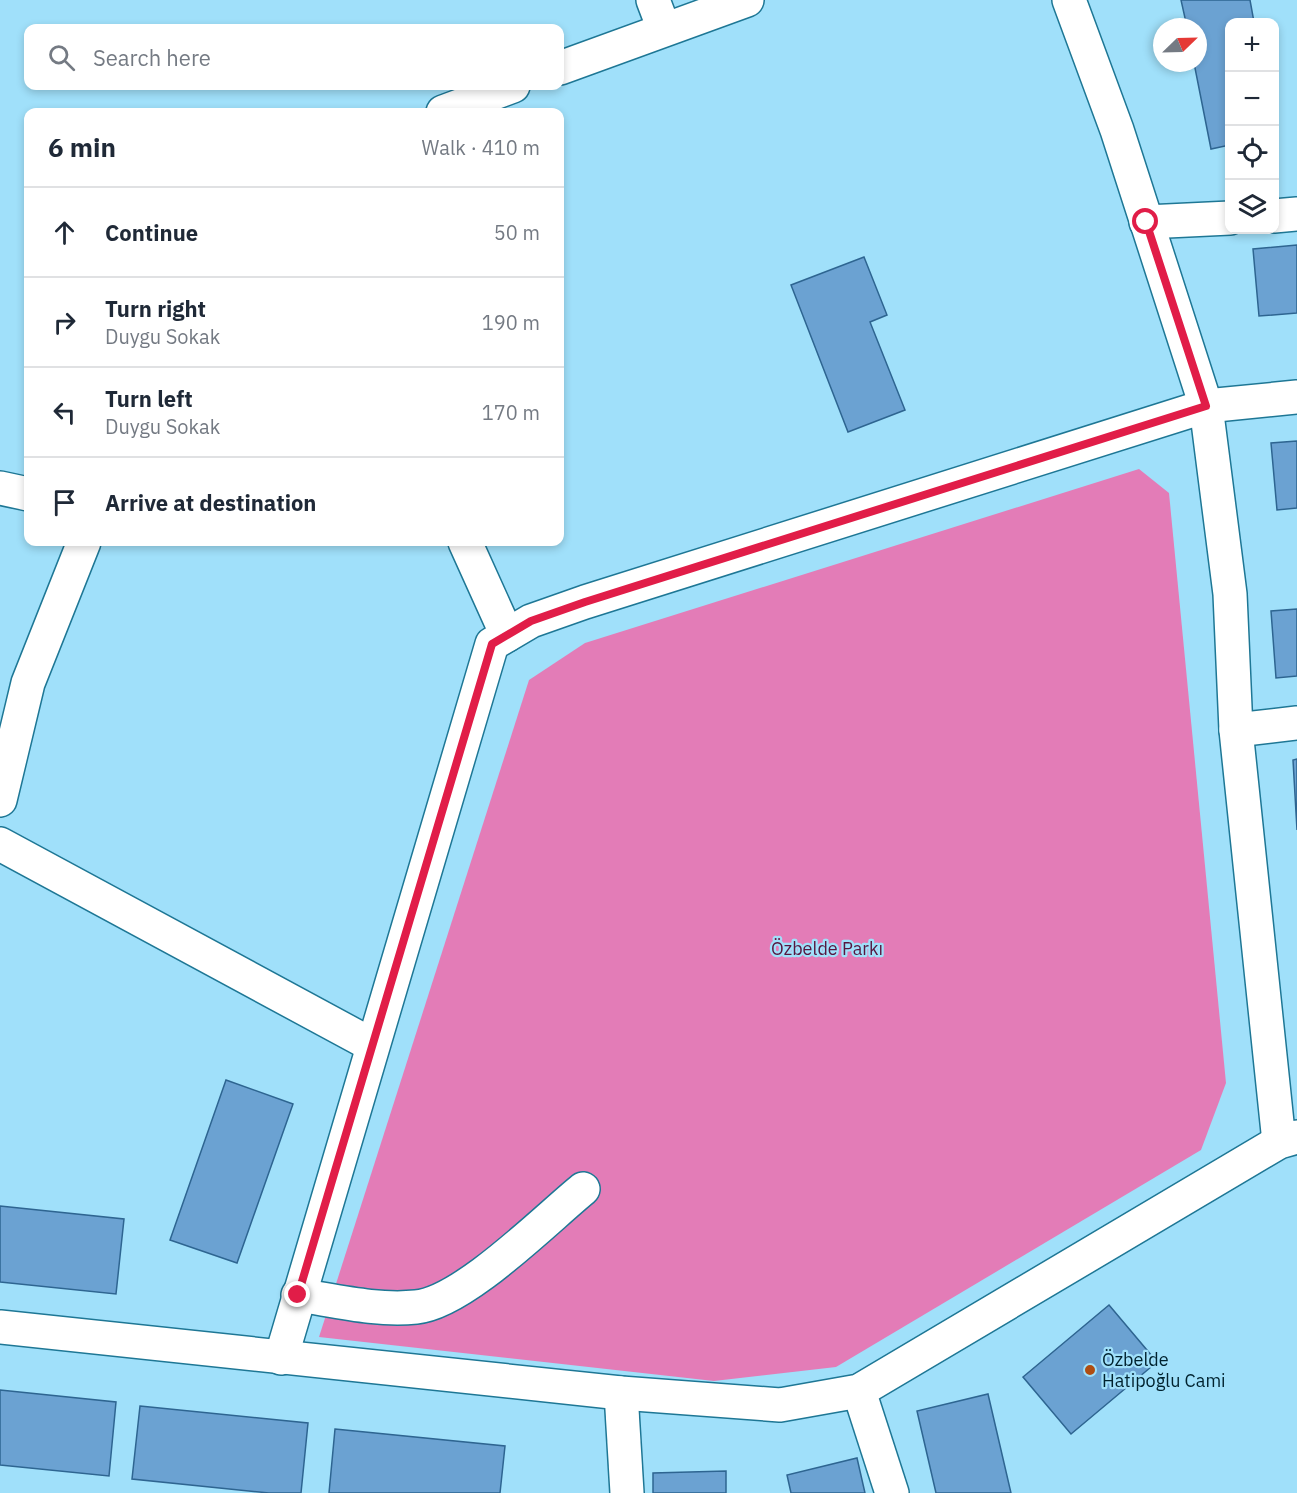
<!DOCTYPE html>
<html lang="en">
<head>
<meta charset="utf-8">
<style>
  body { margin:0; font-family:"IBM Plex Sans",sans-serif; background:#f2f2f3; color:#1f2937 }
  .controls { position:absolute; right:18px; top:18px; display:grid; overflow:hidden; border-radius:12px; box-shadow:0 3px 9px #0003 }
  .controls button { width:54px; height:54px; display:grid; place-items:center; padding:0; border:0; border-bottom:2px solid #e0e1e3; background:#fff; color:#1f2937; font:30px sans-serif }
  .compass { position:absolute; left:1153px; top:18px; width:54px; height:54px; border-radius:50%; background:#fff; box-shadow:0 3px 9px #0003; rotate:67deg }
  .stop { position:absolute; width:18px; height:18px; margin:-14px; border:4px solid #e11d48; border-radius:50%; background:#fff }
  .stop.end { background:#e11d48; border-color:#fff; box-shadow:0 2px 6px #0008 }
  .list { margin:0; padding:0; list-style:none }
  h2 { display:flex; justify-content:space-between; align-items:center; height:78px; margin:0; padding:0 24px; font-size:26px }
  h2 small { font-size:20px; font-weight:400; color:#747a83 }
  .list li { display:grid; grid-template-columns:39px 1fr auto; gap:18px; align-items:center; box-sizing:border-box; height:90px; padding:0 24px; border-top:2px solid #e0e1e3 }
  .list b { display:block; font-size:22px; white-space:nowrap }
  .list p { margin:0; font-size:20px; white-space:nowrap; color:#747a83 }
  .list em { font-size:20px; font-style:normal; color:#747a83 }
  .icon { flex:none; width:33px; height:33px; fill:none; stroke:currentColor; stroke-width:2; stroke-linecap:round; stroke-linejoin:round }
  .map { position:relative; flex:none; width:1297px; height:1493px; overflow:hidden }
  .search { position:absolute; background:#fff; box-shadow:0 3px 9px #0003; left:24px; top:24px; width:540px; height:66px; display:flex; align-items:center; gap:15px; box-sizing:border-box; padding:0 21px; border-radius:12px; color:#747a83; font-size:22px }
  .panel { position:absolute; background:#fff; box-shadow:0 3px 9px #0003; left:24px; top:108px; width:540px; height:438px; border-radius:12px }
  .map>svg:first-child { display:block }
</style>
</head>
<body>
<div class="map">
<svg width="1297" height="1493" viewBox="0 0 1297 1493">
  <rect width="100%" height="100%" fill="#a0e0fa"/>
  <polygon fill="#e37cb7" points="1139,469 1169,493 1226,1083 1201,1150 836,1367 714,1381 319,1337 529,680 585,643"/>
  <g fill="#6ba2d2" stroke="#2e6591" stroke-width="1.5">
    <polygon points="1181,0 1250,0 1254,22 1230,22 1230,145 1211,149 1194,63 1198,63 1198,27 1187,27"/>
    <polygon points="1297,245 1297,313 1259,316 1253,249"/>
    <polygon points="864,257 887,315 870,322 905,410 848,432 791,285"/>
    <polygon points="1297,441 1297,508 1277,510 1271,443"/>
    <polygon points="1297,609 1297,676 1276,678 1271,611"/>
    <polygon points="1297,759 1297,830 1293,760"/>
    <polygon points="226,1080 293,1104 237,1263 170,1240"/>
    <polygon points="0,1206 124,1219 116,1294 0,1282"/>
    <polygon points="1109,1305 1157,1362 1071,1434 1023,1377"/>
    <polygon points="0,1390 116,1402 109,1476 0,1465"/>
    <polygon points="988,1394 1011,1493 936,1493 917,1411"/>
    <polygon points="140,1406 308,1423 301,1493 269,1493 132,1479"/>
    <polygon points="335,1429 505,1446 500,1493 329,1493"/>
    <polygon points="857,1458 865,1493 791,1493 787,1475"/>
    <polygon points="726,1471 726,1493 653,1493 653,1473"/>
  </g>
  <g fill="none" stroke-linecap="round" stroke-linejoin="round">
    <g stroke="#1e7795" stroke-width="36">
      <g id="minor">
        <polyline points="653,0 664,29"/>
        <polyline points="1069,0 1117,130 1206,406 1230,594 1236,730 1279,1142"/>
        <polyline points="560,68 747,0"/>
        <polyline points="443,112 513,86"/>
        <polyline points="1274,216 1297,214"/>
        <polyline points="1146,222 1230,218"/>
        <polyline points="0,488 28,494"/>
        <polyline points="465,542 507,635"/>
        <polyline points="1236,730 1297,723"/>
        <polyline points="0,800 28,683 84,542"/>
        <polyline points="0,844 372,1045"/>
        <path d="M 298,1295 C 337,1301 377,1311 416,1307 C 463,1303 545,1220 583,1189"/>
        <polyline points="0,1327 621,1393 780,1405 859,1391 1279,1142 1297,1137"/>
        <polyline points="281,1358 492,644 531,621 585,602 1206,406 1297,397"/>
        <polyline points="859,1391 892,1493"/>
        <polyline points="621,1393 627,1493"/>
      </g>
    </g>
    <use href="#minor" stroke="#fff" stroke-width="33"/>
  </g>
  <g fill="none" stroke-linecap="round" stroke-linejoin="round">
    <polyline stroke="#e11d48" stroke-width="8" points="298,1295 492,644 531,621 585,602 1206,406 1146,222"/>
  </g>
  <circle fill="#af4d12" stroke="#a0e0fa" stroke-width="2" cx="1090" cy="1370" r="6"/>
  <g text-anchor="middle" stroke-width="4.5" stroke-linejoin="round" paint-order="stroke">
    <g font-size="18" fill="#57163f" stroke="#a0e0fa">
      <text x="827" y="955">Özbelde Parkı</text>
    </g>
    <g font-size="18" fill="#00222e" stroke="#a0e0fa" text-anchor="start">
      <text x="1102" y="1366">Özbelde<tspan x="1102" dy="21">Hatipoğlu Cami</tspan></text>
    </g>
  </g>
</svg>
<div class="controls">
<button>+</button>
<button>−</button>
<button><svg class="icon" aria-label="locate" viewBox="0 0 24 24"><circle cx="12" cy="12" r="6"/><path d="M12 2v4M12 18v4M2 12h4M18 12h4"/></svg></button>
<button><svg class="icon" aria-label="layers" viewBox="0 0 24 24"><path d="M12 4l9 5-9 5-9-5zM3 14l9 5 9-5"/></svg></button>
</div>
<svg class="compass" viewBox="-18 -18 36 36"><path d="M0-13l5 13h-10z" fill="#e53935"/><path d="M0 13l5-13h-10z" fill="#747a83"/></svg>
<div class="stop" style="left:1146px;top:222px"></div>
<div class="stop end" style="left:298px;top:1295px"></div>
<div class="search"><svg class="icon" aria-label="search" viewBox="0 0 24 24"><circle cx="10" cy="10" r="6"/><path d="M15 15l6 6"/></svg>Search here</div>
<section class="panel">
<h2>6 min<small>Walk · 410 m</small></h2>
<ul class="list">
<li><svg class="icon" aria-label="ahead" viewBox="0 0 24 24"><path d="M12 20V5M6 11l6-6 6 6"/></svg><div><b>Continue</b></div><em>50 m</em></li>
<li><svg class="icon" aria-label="right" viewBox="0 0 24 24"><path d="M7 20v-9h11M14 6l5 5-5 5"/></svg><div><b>Turn right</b><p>Duygu Sokak</p></div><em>190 m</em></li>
<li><svg class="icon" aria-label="left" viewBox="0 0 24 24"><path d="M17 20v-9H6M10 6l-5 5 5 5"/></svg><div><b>Turn left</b><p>Duygu Sokak</p></div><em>170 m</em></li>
<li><svg class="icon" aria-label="arrive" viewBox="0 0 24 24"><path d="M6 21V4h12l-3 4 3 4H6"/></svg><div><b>Arrive at destination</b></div></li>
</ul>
</section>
</div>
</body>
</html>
